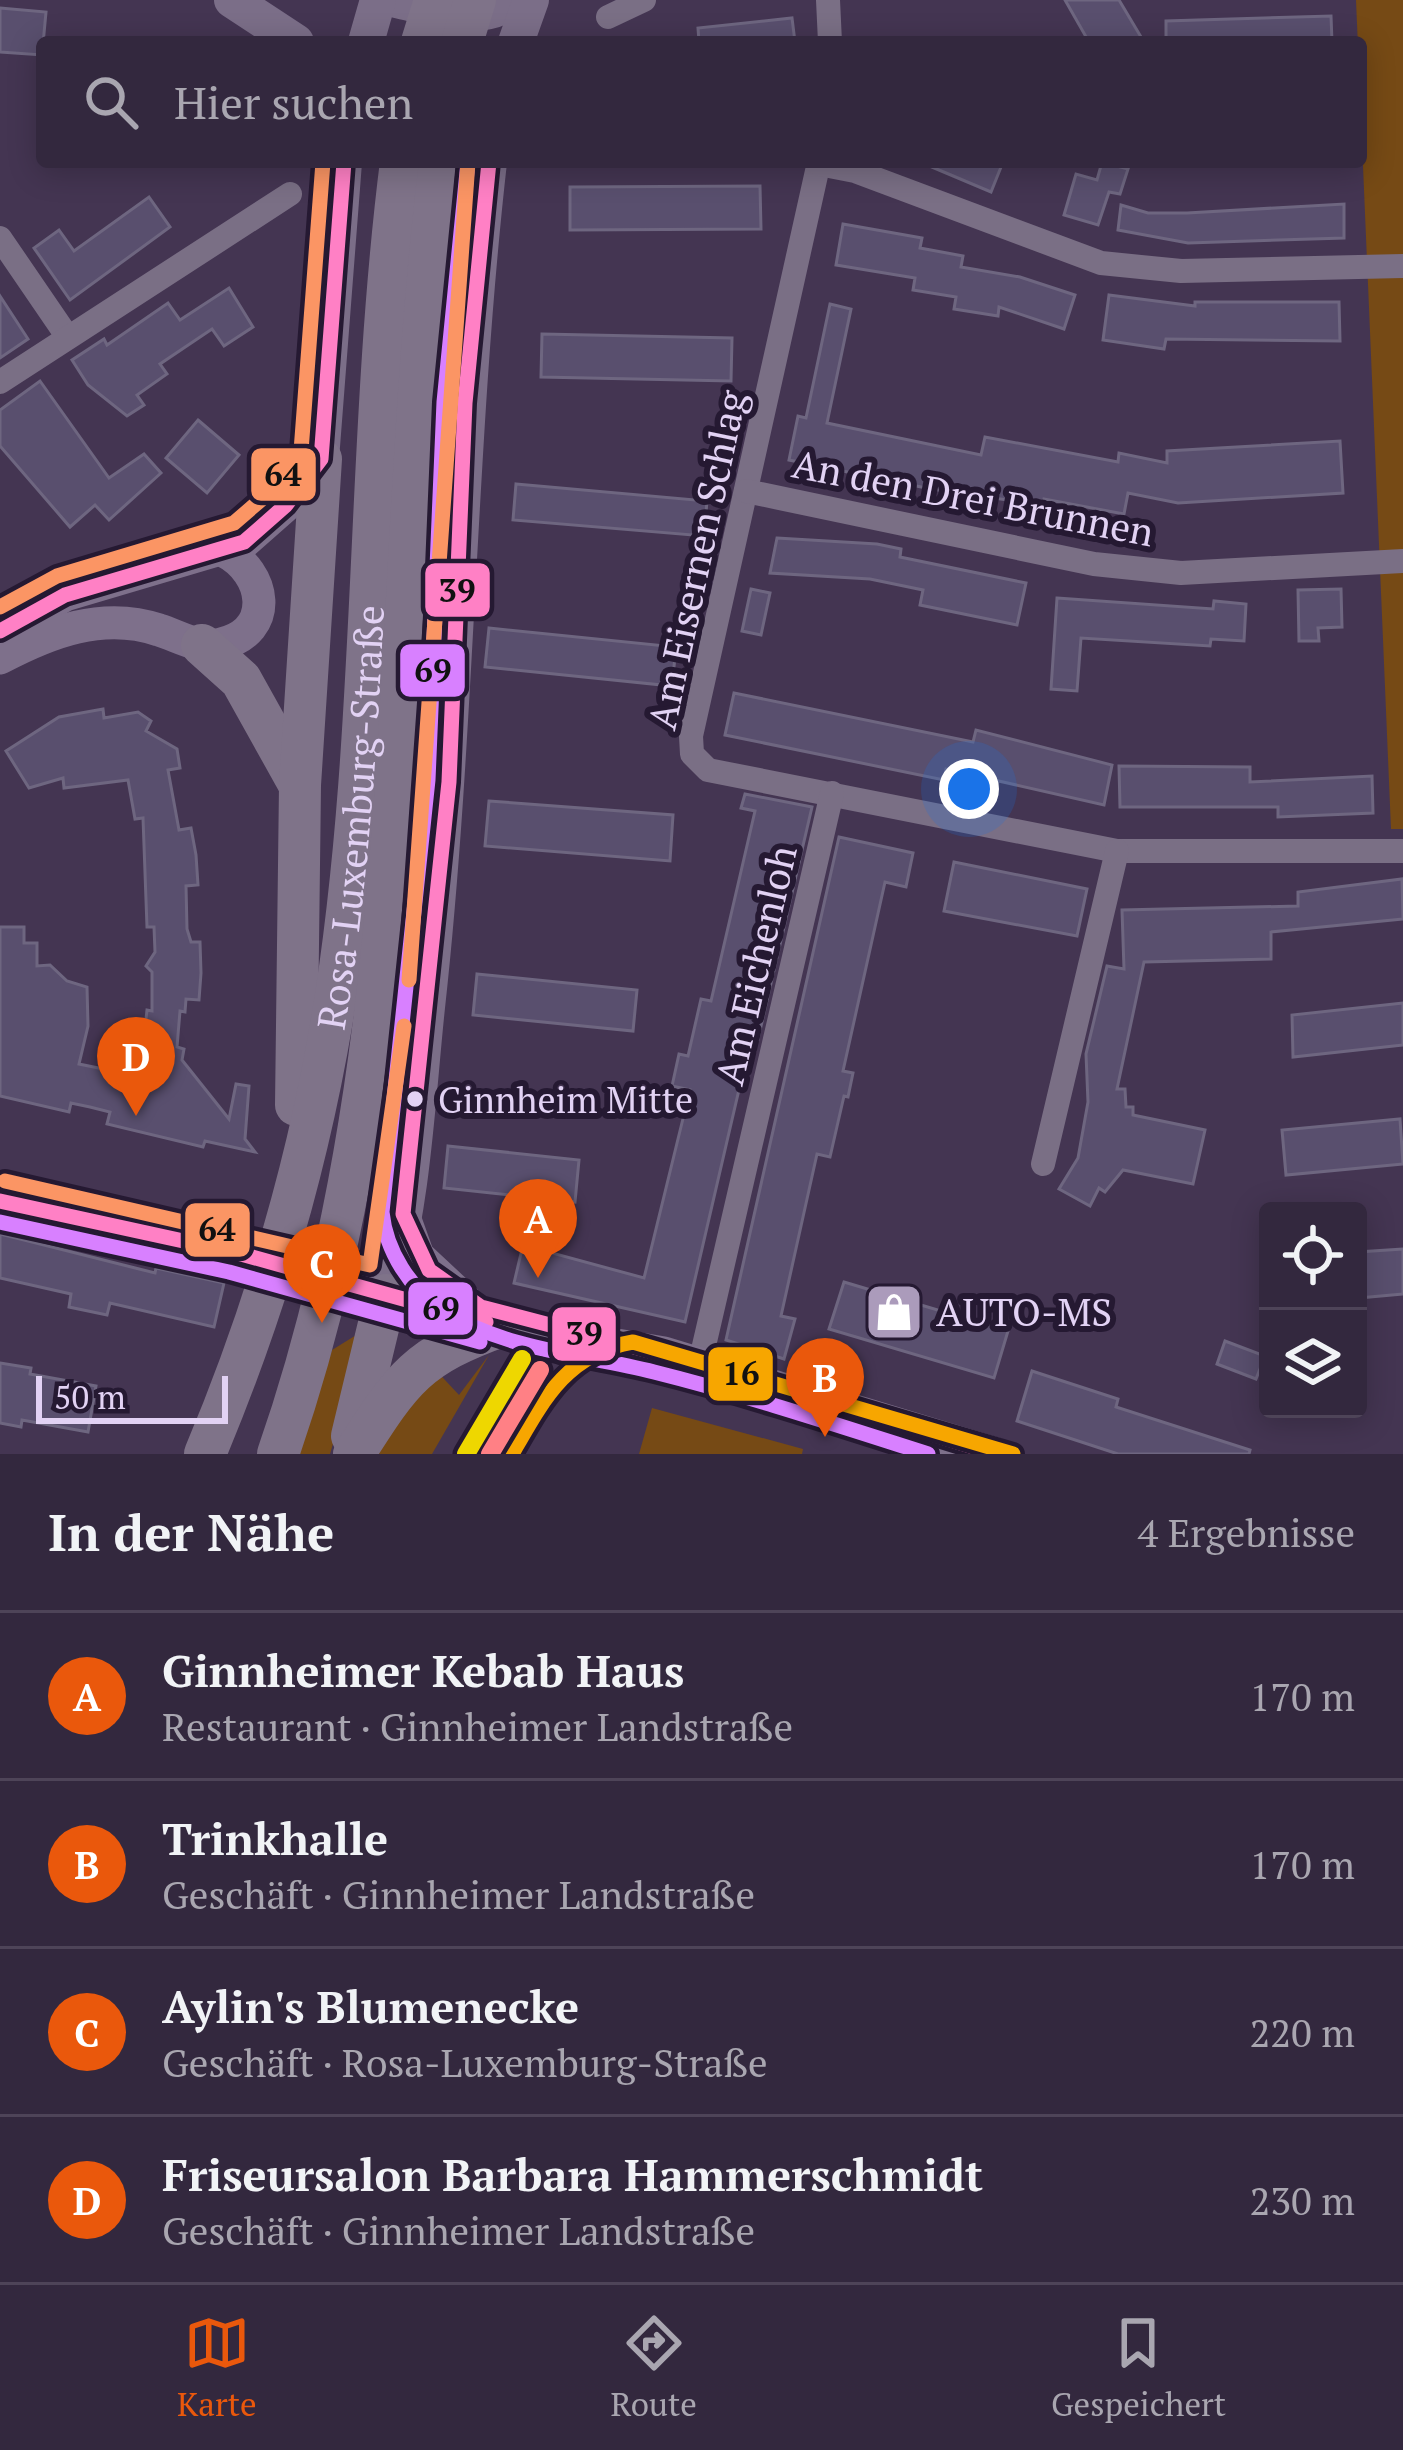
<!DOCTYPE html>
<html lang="de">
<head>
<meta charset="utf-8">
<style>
  body { margin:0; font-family:"PT Serif",serif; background:#3e3449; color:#f1f3f6 }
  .controls { position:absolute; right:36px; bottom:36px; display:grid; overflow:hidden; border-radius:12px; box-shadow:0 6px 30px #0003 }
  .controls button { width:108px; height:108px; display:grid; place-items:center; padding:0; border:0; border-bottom:3px solid #4e4458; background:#33283e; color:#f1f3f6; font:60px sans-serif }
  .scale { position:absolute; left:36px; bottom:30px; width:192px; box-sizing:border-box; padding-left:12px; border:6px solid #e2d2f4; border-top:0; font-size:33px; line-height:42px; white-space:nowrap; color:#e2d2f4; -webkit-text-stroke:9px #251932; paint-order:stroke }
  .you { position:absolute; left:969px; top:789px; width:42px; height:42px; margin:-30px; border:9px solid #fff; border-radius:50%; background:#1a73e8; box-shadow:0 0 0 18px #1a73e833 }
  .badge { display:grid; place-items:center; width:78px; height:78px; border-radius:50%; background:#ea580c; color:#fff; font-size:39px; font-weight:700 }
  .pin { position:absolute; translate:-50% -99px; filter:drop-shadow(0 3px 6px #0008) }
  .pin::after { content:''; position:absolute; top:63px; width:42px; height:36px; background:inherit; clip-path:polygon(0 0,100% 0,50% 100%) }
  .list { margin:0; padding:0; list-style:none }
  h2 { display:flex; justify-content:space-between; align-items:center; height:156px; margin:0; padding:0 48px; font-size:51px }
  h2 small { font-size:39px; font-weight:400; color:#a9a6b0 }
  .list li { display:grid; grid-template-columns:78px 1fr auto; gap:36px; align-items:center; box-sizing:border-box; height:168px; padding:0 48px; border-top:3px solid #4e4458 }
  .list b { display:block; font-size:45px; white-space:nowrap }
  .list p { margin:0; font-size:39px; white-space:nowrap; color:#a9a6b0 }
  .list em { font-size:39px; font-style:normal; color:#a9a6b0 }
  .icon { flex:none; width:66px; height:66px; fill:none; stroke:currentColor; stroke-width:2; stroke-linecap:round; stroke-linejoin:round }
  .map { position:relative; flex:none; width:1403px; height:1454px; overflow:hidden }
  .search { position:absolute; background:#33283e; box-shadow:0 6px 30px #0003; left:36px; right:36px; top:36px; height:132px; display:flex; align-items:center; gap:30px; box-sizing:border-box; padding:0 42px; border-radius:12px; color:#a9a6b0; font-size:45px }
  .sheet { height:828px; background:#33283e }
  nav { display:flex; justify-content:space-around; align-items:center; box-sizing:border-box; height:168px; border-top:3px solid #4e4458; background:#33283e; font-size:33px; color:#a9a6b0 }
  nav a { display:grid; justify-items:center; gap:6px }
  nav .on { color:#ea580c }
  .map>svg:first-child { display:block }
</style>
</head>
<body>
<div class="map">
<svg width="1403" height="1454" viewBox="0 0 1403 1454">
  <rect width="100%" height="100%" fill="#443552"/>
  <g fill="#764a15">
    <polygon points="1356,0 1403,0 1403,829 1391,829"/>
    <polygon points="366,1329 330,1454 297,1454 332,1350"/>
    <polygon points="489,1355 432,1454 379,1454 396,1408 431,1365 459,1395"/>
    <polygon points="652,1408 803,1449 802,1454 639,1454"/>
  </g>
  <g fill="#594f6e" stroke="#6e6680" stroke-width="3">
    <polygon points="1065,0 1119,0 1144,42 1089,42"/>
    <polygon points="0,8 46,12 42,55 0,52"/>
    <polygon points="1331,16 1332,42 1166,42 1166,21"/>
    <polygon points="792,18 795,42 699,42 698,28"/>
    <polygon points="920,162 1003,162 991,192"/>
    <polygon points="1102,162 1128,169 1120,194 1109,192 1098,225 1064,215 1076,174 1097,180"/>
    <polygon points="760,186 761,229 570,230 570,187"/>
    <polygon points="149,197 170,227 70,300 34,248 59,230 74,251"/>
    <polygon points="1344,204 1344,238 1188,243 1118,230 1121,205 1148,213 1187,213"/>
    <polygon points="843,224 922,238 920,248 963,256 961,267 1020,277 1075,295 1064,329 999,307 998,316 954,309 956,297 913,290 915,278 836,265"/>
    <polygon points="229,288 253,327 224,346 212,329 160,364 167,374 137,395 144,405 127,416 88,385 72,360 104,339 107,345 168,303 180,320"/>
    <polygon points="1109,295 1195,306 1195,302 1339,302 1340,341 1166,339 1164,349 1103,340"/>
    <polygon points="0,296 28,339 0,358"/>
    <polygon points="830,304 851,309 827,423 981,455 985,437 1118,462 1119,453 1167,463 1167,451 1340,441 1343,493 1178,503 1128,493 1124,514 1044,499 1043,505 931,489 789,460 798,416 806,418"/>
    <polygon points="542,334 732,338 731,381 541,377"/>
    <polygon points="40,381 109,478 144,454 161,473 109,520 95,505 70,527 0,446 0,410"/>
    <polygon points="198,420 239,455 207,493 166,458"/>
    <polygon points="516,484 707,501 704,536 513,520"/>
    <polygon points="777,538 877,544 901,549 900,557 1026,583 1017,625 920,605 923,590 870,579 770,573"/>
    <polygon points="751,589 770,593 761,635 742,631"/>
    <polygon points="1341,589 1342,627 1318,628 1319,641 1299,641 1298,590"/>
    <polygon points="1057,598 1213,609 1214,601 1246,604 1244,641 1211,639 1210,646 1081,638 1077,691 1051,689"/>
    <polygon points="489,628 676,647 672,686 485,667"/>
    <polygon points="734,693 973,742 976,730 1112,765 1104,805 946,769 944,780 725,735"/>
    <polygon points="103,709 104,718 138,712 151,721 146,731 177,749 180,768 168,770 179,830 191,828 196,855 198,885 186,886 187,929 191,942 200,942 201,973 199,1000 186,999 185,1012 180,1011 177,1047 184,1049 182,1060 229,1119 236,1084 249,1086 245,1139 255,1152 205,1141 203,1147 107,1124 110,1112 90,1107 71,1103 69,1112 0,1096 0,927 24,927 24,943 37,943 37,966 50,965 67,981 87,987 88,1026 79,1064 123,1073 141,1064 147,1010 152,1011 152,972 146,966 155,952 154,927 147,927 143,818 135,819 128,780 64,788 63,778 29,788 6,751 59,717"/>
    <polygon points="1119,766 1250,767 1250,782 1372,776 1373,813 1278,817 1278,807 1120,807"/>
    <polygon points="745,794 812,807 758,1039 751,1038 685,1322 514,1283 523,1245 644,1278 690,1090 672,1086 679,1054 688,1056 701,999 711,1001 755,811 741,808"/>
    <polygon points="489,801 673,815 670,861 485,846"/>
    <polygon points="839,837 913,853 906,887 885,882 843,1071 853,1073 848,1097 844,1096 830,1157 817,1154 781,1316 795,1319 784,1359 726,1340"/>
    <polygon points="954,862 1087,889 1077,936 944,911"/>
    <polygon points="1402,879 1403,919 1271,932 1271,959 1144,962 1117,1089 1125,1089 1126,1107 1133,1107 1133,1115 1205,1130 1193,1184 1123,1170 1105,1192 1099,1188 1090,1206 1059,1189 1078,1158 1088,1102 1086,1054 1107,966 1124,969 1122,910 1298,906 1298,892"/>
    <polygon points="477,974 637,990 633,1031 473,1015"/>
    <polygon points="1403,1003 1403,1045 1293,1057 1292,1015"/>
    <polygon points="1400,1119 1403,1164 1286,1175 1282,1130"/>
    <polygon points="448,1146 579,1160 575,1202 444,1188"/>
    <polygon points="0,1234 155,1273 156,1268 224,1283 214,1327 110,1303 107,1315 69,1307 71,1294 0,1278"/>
    <polygon points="1403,1249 1403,1294 1358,1298 1358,1252"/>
    <polygon points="844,1282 1008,1331 994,1378 829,1329"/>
    <polygon points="1225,1341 1265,1356 1256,1379 1217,1364"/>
    <polygon points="0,1363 31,1368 30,1374 96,1386 88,1432 22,1420 21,1427 0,1423"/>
    <polygon points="1032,1371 1118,1399 1116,1407 1250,1450 1249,1454 1118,1454 1017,1421"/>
  </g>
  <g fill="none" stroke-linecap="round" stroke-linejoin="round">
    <g stroke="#7a6f85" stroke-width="24">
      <polyline points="828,0 830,42"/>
      <polyline points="608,17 644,0"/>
      <polyline points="819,162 691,736 692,754 708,770 1117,851 1403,851"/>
      <polyline points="819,164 855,171 1101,263 1181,271 1403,266"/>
      <polyline points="0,238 67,336"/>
      <polyline points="0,382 290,194"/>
      <polyline points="746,491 1094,564 1181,573 1403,561"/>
      <polyline points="1043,1164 1117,851"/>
      <polyline points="700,1363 832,793"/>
    </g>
    <g stroke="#7e708b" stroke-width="33">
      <polyline points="0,631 65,595 244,542 286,505 321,459"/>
      <path d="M 0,658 C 49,632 103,611 159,630 C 179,636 200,650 221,644 C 276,631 266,572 224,551"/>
      <polyline points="0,1201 234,1252 463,1319 664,1353 996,1454"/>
      <polyline points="403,1214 418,1256 464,1299"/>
    </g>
    <g stroke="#7b6e88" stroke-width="36">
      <polyline points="232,0 296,42"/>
      <path d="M 396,0 C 433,8 479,26 513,0"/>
      <polyline points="366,42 378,0"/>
      <polyline points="516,42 531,0"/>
      <polyline points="321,459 344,162"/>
      <polyline points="415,723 433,810"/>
      <path d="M 386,1295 C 413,1204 417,1102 427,1007 C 458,726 457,443 489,162"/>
    </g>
    <g stroke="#7f7389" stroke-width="42">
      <polyline points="422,42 435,0"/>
      <polyline points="462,42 475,0"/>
      <polyline points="202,645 241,680 299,784"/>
      <polyline points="296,1105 300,785 321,459"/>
      <polyline points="352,1436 386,1295"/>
      <path id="s1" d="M 205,1454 C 263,1316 307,1168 332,1020 C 379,737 365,446 401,162"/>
      <path d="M 278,1454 C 423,1039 388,592 440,162"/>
      <path d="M 354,1454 C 403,1377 417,1356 504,1325"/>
    </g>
    <g stroke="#251932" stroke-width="24">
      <g id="bus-1">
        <polyline points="489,162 465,403 449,782 403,1214 429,1270 481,1307 745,1376 996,1454"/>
        <polyline points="0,631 65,595 244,542 286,505 321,459 344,162"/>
        <polyline points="0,1201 234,1252 486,1322"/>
      </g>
    </g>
    <g stroke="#251932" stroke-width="24">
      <g id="bus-2">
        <path d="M 468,162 L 444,402 L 428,780 L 382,1212 C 386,1251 410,1289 443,1310 C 506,1351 584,1354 654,1372 C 746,1395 837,1425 928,1454"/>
        <polyline points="0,1222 229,1272 480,1342"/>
      </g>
    </g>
    <g stroke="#251932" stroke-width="24">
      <g id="bus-3">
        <polyline points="0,607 57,576 234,523 271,491 301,451 323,162"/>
        <polyline points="409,980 468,162"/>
        <polyline points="5,1181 370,1265 404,1026"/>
      </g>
    </g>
    <use href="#bus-1" stroke="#ff80c5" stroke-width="15"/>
    <use href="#bus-2" stroke="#d880ff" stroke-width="15"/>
    <use href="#bus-3" stroke="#fb9564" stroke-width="15"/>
    <g stroke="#251932" stroke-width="24">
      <path id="tram-1" d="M 512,1454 C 543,1400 567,1353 633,1342 L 1013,1454"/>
    </g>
    <use href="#tram-1" stroke="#f7a600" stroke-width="15"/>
    <g stroke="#251932" stroke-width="27">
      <polyline id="metro-1" points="466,1454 522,1359"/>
    </g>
    <g stroke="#251932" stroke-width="27">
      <polyline id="metro-2" points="490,1454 540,1370"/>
    </g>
    <use href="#metro-1" stroke="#eed700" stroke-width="18"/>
    <use href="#metro-2" stroke="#ff8085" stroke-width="18"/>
  </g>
  <defs>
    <g id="shop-square" transform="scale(3)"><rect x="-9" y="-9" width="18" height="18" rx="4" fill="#ab9bbb" stroke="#251932"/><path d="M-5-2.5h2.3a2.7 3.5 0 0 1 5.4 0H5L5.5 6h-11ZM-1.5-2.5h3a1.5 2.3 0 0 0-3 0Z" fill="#fff"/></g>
  </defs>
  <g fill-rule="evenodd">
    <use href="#shop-square" x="894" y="1312"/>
  </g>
  <circle fill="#e2d2f4" stroke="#251932" stroke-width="4.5" cx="415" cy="1099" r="10"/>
  <g text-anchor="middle" stroke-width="12" stroke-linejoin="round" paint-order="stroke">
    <g font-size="36" fill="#e2d2f4" stroke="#251932" text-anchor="start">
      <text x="438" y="1113">Ginnheim Mitte</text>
    </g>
    <g font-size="39" fill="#e2d2f4" stroke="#251932">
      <text transform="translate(973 498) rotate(11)" y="14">An den Drei Brunnen</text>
      <text transform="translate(697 560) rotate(-78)" y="14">Am Eisernen Schlag</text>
      <text dy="14" stroke="none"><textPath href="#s1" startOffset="657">Rosa-Luxemburg-Straße</textPath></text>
      <text transform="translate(756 965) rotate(-77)" y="14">Am Eichenloh</text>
    </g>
    <g font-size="39" fill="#e2d2f4" stroke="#251932" text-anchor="start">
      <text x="936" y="1326">AUTO-MS</text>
    </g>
  </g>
  <g stroke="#251932" stroke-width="4.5">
    <rect x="249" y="446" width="69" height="57" rx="12" fill="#fb9564"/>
    <rect x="423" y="561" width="69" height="58" rx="12" fill="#ff80c5"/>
    <rect x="398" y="642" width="69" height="57" rx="12" fill="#d880ff"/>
    <rect x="183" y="1201" width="69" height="58" rx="12" fill="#fb9564"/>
    <rect x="406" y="1280" width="69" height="57" rx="12" fill="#d880ff"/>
    <rect x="550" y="1305" width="68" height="58" rx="12" fill="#ff80c5"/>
    <rect x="706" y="1345" width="69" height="58" rx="12" fill="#f7a600"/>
  </g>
  <g font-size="33" text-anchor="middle" font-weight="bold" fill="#111">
    <text x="283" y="486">64</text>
    <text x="457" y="602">39</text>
    <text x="433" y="682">69</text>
    <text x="217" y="1241">64</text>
    <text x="441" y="1320">69</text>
    <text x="584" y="1345">39</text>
    <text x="741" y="1385">16</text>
  </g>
</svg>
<div class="controls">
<button><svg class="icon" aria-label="locate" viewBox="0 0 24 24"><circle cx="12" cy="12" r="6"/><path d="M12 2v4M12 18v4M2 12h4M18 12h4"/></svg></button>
<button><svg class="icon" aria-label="layers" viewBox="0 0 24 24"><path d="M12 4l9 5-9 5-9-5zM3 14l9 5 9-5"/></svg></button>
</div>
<div class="scale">50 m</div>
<div class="you"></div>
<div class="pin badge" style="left:538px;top:1278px">A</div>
<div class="pin badge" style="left:825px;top:1437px">B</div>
<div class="pin badge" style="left:322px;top:1323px">C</div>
<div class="pin badge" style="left:136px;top:1116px">D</div>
<div class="search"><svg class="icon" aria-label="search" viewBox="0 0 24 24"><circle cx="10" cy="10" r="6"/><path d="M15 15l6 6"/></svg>Hier suchen</div>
</div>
<section class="sheet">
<h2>In der Nähe<small>4 Ergebnisse</small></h2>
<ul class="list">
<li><span class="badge">A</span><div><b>Ginnheimer Kebab Haus</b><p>Restaurant · Ginnheimer Landstraße</p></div><em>170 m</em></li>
<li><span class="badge">B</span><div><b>Trinkhalle</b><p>Geschäft · Ginnheimer Landstraße</p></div><em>170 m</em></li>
<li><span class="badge">C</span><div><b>Aylin's Blumenecke</b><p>Geschäft · Rosa-Luxemburg-Straße</p></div><em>220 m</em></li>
<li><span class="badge">D</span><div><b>Friseursalon Barbara Hammerschmidt</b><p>Geschäft · Ginnheimer Landstraße</p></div><em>230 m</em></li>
</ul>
</section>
<nav>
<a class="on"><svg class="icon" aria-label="map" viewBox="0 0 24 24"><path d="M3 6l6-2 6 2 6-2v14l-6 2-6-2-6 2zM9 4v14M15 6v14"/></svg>Karte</a>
<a><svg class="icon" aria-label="directions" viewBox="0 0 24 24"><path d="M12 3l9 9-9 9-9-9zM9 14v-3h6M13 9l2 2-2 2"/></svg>Route</a>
<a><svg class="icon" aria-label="saved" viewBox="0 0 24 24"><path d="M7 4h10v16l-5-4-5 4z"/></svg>Gespeichert</a>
</nav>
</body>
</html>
